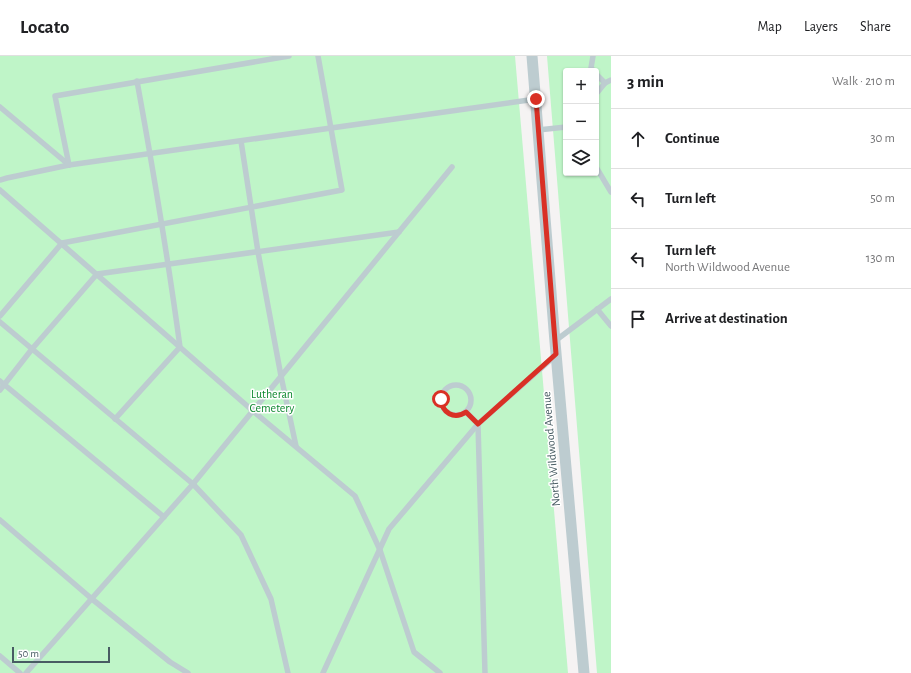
<!DOCTYPE html>
<html lang="en">
<head>
<meta charset="utf-8">
<style>
  body { margin:0; font-family:"Alegreya Sans",sans-serif; background:#f6f6f6; color:#202124 }
  .controls { position:absolute; right:12px; top:12px; display:grid; overflow:hidden; border-radius:4px; box-shadow:0 1px 3px #0004 }
  .controls button { width:36px; height:36px; display:grid; place-items:center; padding:0; border:0; border-bottom:1px solid #e0e0e0; background:#fff; color:#202124; font:20px sans-serif }
  .scale { position:absolute; left:12px; bottom:10px; width:98px; box-sizing:border-box; padding-left:4px; border:2px solid #485c63; border-top:0; font-size:11px; line-height:14px; white-space:nowrap; color:#485c63; -webkit-text-stroke:3px #fff; paint-order:stroke }
  .stop { position:absolute; width:12px; height:12px; margin:-9px; border:3px solid #d93025; border-radius:50%; background:#fff }
  .stop.end { background:#d93025; border-color:#fff; box-shadow:0 1px 4px #0008 }
  .list { margin:0; padding:0; list-style:none }
  h2 { display:flex; justify-content:space-between; align-items:center; height:52px; margin:0; padding:0 16px; font-size:17px }
  h2 small { font-size:13px; font-weight:400; color:#757577 }
  .list li { display:grid; grid-template-columns:26px 1fr auto; gap:12px; align-items:center; box-sizing:border-box; height:60px; padding:0 16px; border-top:1px solid #e0e0e0 }
  .list b { display:block; font-size:15px; white-space:nowrap }
  .list p { margin:0; font-size:13px; white-space:nowrap; color:#757577 }
  .list em { font-size:13px; font-style:normal; color:#757577 }
  .icon { flex:none; width:22px; height:22px; fill:none; stroke:currentColor; stroke-width:2; stroke-linecap:round; stroke-linejoin:round }
  .map { position:relative; flex:none; width:611px; height:617px; overflow:hidden }
  header { display:flex; align-items:center; gap:24px; box-sizing:border-box; height:56px; padding:0 20px; background:#fff; border-bottom:1px solid #e0e0e0 }
  header strong { font-size:19px }
  nav { display:flex; gap:22px; margin-inline-start:auto; font-size:14px }
  main { display:flex }
  aside { flex:1; background:#fff }
  .map>svg:first-child { display:block }
</style>
</head>
<body>
<header>
<strong>Locato</strong>
<nav><a>Map</a><a>Layers</a><a>Share</a></nav>
</header>
<main>
<div class="map">
<svg width="611" height="617" viewBox="0 0 611 617">
  <rect width="100%" height="100%" fill="#f5f3f3"/>
  <g fill="#bff5c8" fill-rule="evenodd">
    <polygon points="0,0 515,0 568,617 0,617"/>
    <path d="M 547,0 L 611,0 L 611,617 L 597,617 ZM 566,15 L 596,15 L 596,117 L 566,117 Z"/>
  </g>
  <g fill="none" stroke-linecap="round" stroke-linejoin="round">
    <g stroke="#bdccd0" stroke-width="5.5">
      <polyline points="593,0 591,12 594,15"/>
      <polyline points="596,18 605,27 611,24"/>
      <polyline points="596,38 605,27"/>
      <polyline points="0,51 69,109"/>
      <polyline points="538,74 566,71"/>
      <polyline points="241,85 258,196 281,320 296,390"/>
      <polyline points="69,109 55,40 289,0"/>
      <polyline points="596,111 611,136"/>
      <polyline points="0,124 7,122 69,109 536,43"/>
      <polyline points="0,134 253,355 355,440 380,494 414,596 440,617"/>
      <polyline points="597,253 611,270"/>
      <polyline points="0,260 62,187 342,134 318,0"/>
      <polyline points="0,266 193,428 241,479 271,543 288,617"/>
      <polyline points="555,285 611,243"/>
      <polyline points="0,325 164,461"/>
      <circle cx="456" cy="344" r="15"/>
      <polyline points="0,334 32,293 97,218 399,176"/>
      <polyline points="466,356 478,368 485,617"/>
      <path d="M 115,363 L 180,291 C 168,202 153,113 137,25"/>
      <polyline points="0,464 92,543 170,606 188,617"/>
      <polyline points="0,600 20,617"/>
      <polyline points="26,617 193,428 452,111"/>
      <polyline points="323,617 389,473 478,368 556,299"/>
    </g>
    <polyline stroke="#bdccd0" stroke-width="11" points="532,0 555,286 584,617"/>
  </g>
  <g fill="none" stroke-linecap="round" stroke-linejoin="round">
    <path stroke="#d93025" stroke-width="5" d="M 441,343 C 442,357 454,364 466,356 L 478,368 L 556,298 L 536,43"/>
  </g>
  <g text-anchor="middle" stroke-width="3" stroke-linejoin="round" paint-order="stroke">
    <g font-size="12" fill="#0e892f" stroke="#fff">
      <text x="272" y="342">Lutheran<tspan x="272" dy="14">Cemetery</tspan></text>
    </g>
    <g font-size="12" fill="#485c63" stroke="#fff">
      <text transform="translate(551 393) rotate(-95)" y="4">North Wildwood Avenue</text>
    </g>
  </g>
</svg>
<div class="controls">
<button>+</button>
<button>−</button>
<button><svg class="icon" aria-label="layers" viewBox="0 0 24 24"><path d="M12 4l9 5-9 5-9-5zM3 14l9 5 9-5"/></svg></button>
</div>
<div class="scale">50 m</div>
<div class="stop" style="left:441px;top:343px"></div>
<div class="stop end" style="left:536px;top:43px"></div>
</div>
<aside>
<h2>3 min<small>Walk · 210 m</small></h2>
<ul class="list">
<li><svg class="icon" aria-label="ahead" viewBox="0 0 24 24"><path d="M12 20V5M6 11l6-6 6 6"/></svg><div><b>Continue</b></div><em>30 m</em></li>
<li><svg class="icon" aria-label="left" viewBox="0 0 24 24"><path d="M17 20v-9H6M10 6l-5 5 5 5"/></svg><div><b>Turn left</b></div><em>50 m</em></li>
<li><svg class="icon" aria-label="left" viewBox="0 0 24 24"><path d="M17 20v-9H6M10 6l-5 5 5 5"/></svg><div><b>Turn left</b><p>North Wildwood Avenue</p></div><em>130 m</em></li>
<li><svg class="icon" aria-label="arrive" viewBox="0 0 24 24"><path d="M6 21V4h12l-3 4 3 4H6"/></svg><div><b>Arrive at destination</b></div></li>
</ul>
</aside>
</main>
</body>
</html>
